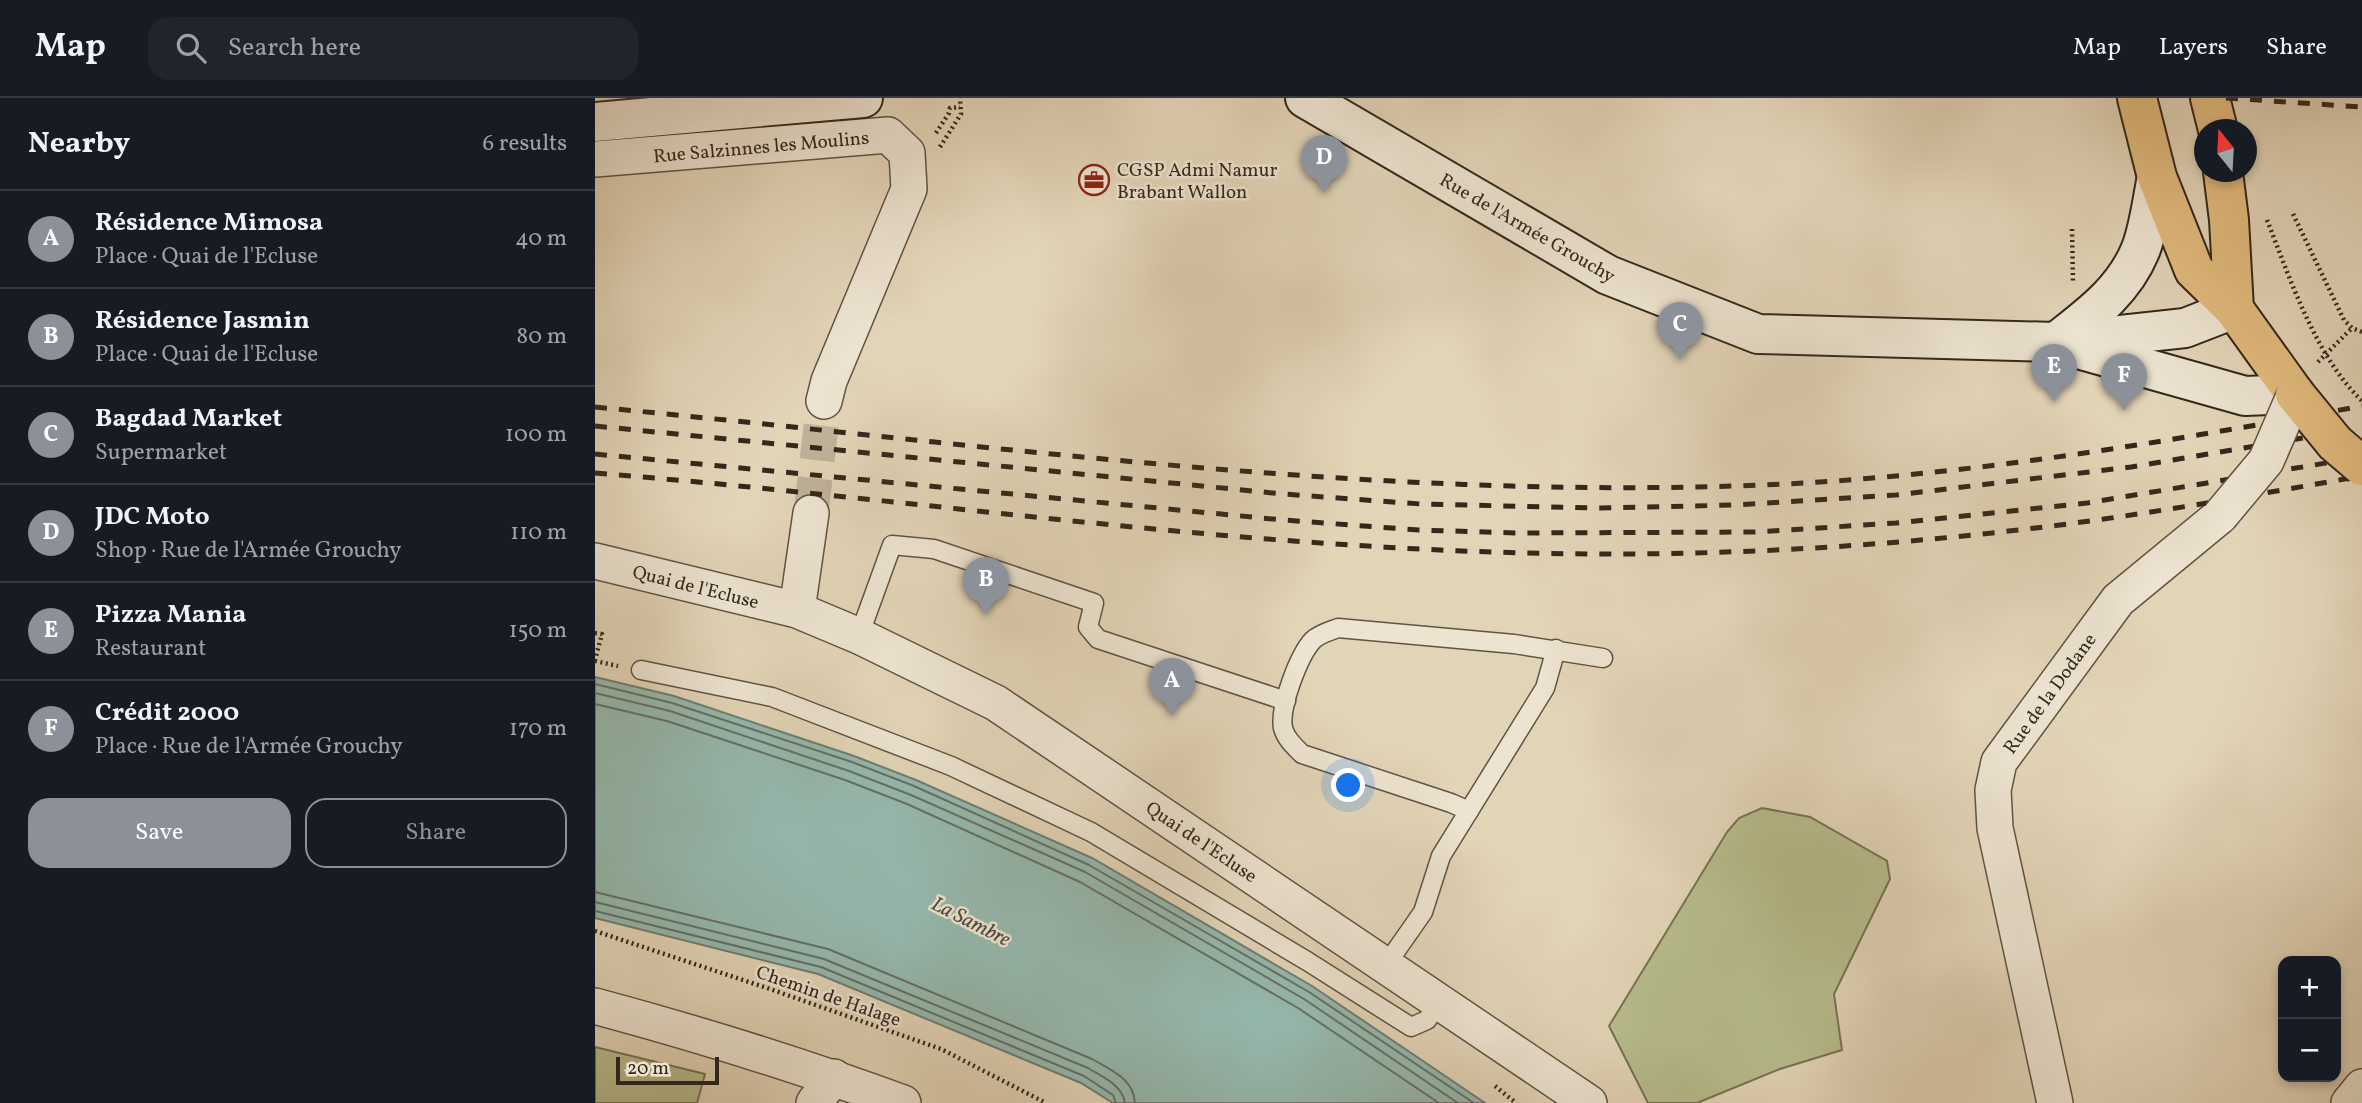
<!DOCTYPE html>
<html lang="en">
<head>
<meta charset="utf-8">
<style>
  body { margin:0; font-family:Vollkorn,serif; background:#20242c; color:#f1f3f6 }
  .controls { position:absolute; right:21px; bottom:21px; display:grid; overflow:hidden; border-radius:14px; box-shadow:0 4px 10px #0003 }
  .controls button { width:63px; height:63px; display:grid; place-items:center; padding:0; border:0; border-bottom:2px solid #363941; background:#171b24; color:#f1f3f6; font:35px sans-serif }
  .compass { position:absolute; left:1599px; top:21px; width:63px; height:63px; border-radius:50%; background:#171b24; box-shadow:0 4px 10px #0003; rotate:342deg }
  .scale { position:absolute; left:21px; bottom:18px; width:103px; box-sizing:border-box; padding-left:7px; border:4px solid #34281c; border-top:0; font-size:19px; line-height:24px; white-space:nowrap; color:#34281c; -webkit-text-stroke:5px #ece3d0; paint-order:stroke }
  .you { position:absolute; left:754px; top:688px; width:24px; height:24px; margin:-18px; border:5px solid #fff; border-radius:50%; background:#1a73e8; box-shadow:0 0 0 10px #1a73e833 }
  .badge { display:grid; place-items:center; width:46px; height:46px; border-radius:50%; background:#8c9099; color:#fff; font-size:23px; font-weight:700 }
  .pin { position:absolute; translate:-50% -58px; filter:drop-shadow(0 2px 4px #0008) }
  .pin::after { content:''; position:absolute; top:37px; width:24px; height:21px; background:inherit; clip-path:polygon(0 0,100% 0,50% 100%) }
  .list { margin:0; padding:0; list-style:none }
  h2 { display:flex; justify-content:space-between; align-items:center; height:91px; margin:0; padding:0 28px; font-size:30px }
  h2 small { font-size:23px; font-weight:400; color:#9ea1a6 }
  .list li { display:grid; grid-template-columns:46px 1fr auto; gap:21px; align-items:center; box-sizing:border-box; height:98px; padding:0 28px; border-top:2px solid #363941 }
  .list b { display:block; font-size:26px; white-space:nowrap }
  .list p { margin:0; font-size:23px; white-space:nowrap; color:#9ea1a6 }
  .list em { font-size:23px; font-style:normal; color:#9ea1a6 }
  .actions { display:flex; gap:14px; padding:21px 28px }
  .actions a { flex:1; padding:16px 0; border:2px solid #8c9099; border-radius:21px; text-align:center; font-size:24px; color:#8c9099 }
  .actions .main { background:#8c9099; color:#fff }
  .icon { flex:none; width:38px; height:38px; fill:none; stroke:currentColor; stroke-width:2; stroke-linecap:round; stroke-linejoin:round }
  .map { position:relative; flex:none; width:1767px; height:1005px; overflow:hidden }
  header { display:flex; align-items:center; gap:42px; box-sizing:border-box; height:98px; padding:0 35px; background:#171b24; border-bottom:2px solid #363941 }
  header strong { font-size:33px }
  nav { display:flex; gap:38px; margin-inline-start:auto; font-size:24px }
  .search { width:490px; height:63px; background:#20242c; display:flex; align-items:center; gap:18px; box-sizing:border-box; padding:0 24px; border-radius:21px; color:#9ea1a6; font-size:26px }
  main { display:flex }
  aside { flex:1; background:#171b24 }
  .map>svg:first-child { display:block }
</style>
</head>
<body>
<header>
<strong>Map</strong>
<div class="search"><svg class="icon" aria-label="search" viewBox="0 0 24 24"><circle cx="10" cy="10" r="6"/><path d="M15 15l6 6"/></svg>Search here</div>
<nav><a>Map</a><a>Layers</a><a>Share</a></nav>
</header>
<main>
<aside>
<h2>Nearby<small>6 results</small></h2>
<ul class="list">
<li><span class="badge">A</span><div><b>Résidence Mimosa</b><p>Place · Quai de l'Ecluse</p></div><em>40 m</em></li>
<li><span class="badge">B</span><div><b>Résidence Jasmin</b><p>Place · Quai de l'Ecluse</p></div><em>80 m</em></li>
<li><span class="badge">C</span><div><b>Bagdad Market</b><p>Supermarket</p></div><em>100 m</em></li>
<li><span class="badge">D</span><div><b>JDC Moto</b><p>Shop · Rue de l'Armée Grouchy</p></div><em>110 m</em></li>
<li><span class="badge">E</span><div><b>Pizza Mania</b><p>Restaurant</p></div><em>150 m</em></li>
<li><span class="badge">F</span><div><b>Crédit 2000</b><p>Place · Rue de l'Armée Grouchy</p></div><em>170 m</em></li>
</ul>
<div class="actions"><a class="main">Save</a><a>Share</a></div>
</aside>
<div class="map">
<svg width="1767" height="1005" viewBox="0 0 1767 1005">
  <rect width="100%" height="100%" fill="#e2d4b7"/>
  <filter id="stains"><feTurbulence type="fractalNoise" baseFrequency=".00286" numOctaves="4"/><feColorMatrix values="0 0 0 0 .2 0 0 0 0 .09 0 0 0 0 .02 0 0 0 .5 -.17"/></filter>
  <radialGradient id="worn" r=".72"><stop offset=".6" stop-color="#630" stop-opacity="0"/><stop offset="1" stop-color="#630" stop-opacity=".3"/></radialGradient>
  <g fill="#b7bc8c" stroke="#767254" stroke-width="2">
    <polygon points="1167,710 1215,719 1292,763 1295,781 1239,896 1247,952 1185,971 1102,1005 1053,1005 1014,928 1132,734 1144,720"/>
    <polygon points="0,949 110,976 102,1005 0,1005"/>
  </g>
  <polygon fill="#95b8ad" stroke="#6e7e73" stroke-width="2" points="0,579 79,598 259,658 321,682 497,760 717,888 890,1005 518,1005 486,985 223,876 0,820"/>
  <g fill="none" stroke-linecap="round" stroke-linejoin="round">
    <g stroke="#647064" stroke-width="2">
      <polyline points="0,586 77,605 257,664 319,688 494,767 714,894 879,1005"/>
      <polyline points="0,595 75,613 254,673 316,697 490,774 709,901 863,1005"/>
      <polyline points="0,606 72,623 250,682 312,706 485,784 703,910 844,1005"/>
      <path d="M 0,794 L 233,851 L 497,961 C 516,972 539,981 540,1005"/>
      <path d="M 0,804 L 229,861 L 493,970 C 507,979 528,987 530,1005"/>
      <polyline points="0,813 226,869 489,978 518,997 521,1005"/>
    </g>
    <polyline stroke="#bfb298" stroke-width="35" stroke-dasharray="35 18" stroke-linecap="butt" points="216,415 229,303"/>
    <g stroke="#605343" stroke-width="21">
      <g id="lane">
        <polyline points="264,538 297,447 339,451 499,505 493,529 503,541 691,603"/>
        <polyline points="46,572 177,599 356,668 496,734 712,863 816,929 832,922 845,903"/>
        <path d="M 874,713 L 856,705 L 707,656 C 699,648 691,641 688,630 C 684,609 704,557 718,542 C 724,536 735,533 743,530 L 919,546 L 1008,560"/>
        <polyline points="791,867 828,814 846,758 950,590 961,551"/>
      </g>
    </g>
    <g stroke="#605343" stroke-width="38">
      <g id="street">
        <polyline points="0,61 293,37 312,55 314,91 234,283 229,303"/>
        <polyline points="0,463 202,512 264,538 401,605 994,1005"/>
        <polyline points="202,512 216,415"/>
        <path d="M 0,908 C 104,936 207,968 308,1005"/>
        <polyline points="219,1005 239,979"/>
        <polyline points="1460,1005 1400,730 1398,692 1404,664 1523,502 1625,418"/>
        <polyline points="1754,1005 1767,989"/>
      </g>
    </g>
    <g stroke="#34281c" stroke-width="42">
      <g id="secondary">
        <polyline points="710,0 1013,177 1163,236 1461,244 1590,230 1639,211"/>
        <polyline points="0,24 268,0"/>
        <path d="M 1461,244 C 1494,218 1528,194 1545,153 C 1554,132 1557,102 1562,79"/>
        <polyline points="1476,249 1650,298 1700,296"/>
      </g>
    </g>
    <g stroke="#34281c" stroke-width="42">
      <g id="primary">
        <polyline points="1542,0 1562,79 1599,172 1639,211 1700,296"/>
        <polyline points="1615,0 1623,32"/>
        <polyline points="1628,74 1634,122 1639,211"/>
      </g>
    </g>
    <g stroke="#34281c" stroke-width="4.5" stroke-dasharray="2 3.5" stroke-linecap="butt">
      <polyline points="341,35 354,15 355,10 365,9"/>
      <polyline points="345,49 366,16 365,0"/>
      <polyline points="1698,116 1749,222 1757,230 1767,234"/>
      <path d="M 1672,122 C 1696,183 1720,257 1767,303"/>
      <polyline points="1477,131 1478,184"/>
      <polyline points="1723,264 1757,230"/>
      <polyline points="0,535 7,536 0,562"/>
      <polyline points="0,563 23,568"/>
      <polyline points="0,833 175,891 346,951 451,1005"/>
      <polyline points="900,988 921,1005"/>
    </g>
    <use href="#lane" stroke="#ece3d0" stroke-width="18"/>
    <use href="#street" stroke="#ece3d0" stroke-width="35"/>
    <use href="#secondary" stroke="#ece3d0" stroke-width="38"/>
    <use href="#primary" stroke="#e1ba7c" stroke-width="38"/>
    <g stroke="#34281c" stroke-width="5" stroke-dasharray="12 12" stroke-linecap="butt">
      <polyline points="1631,0 1767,9"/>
      <path d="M 0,309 C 379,345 758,400 1139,388 C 1351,382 1559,346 1767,308"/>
      <polyline points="0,328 688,396 826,406 999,410 1142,407 1301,397 1536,369 1767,330"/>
      <polyline points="0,356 688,422 824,432 923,435 1160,434 1301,425 1492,405 1767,359"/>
      <path d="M 0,375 C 311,400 621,448 933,455 C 1096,459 1261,451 1423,432 C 1539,419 1653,398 1767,378"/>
    </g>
    <g stroke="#605343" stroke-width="38" stroke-linecap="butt">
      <polyline id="street-bridge" points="1625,418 1671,363 1700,296"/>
    </g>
    <g stroke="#34281c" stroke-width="42" stroke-linecap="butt">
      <polyline id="primary-bridge" points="1700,296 1740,345 1767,368"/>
    </g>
    <use href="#street-bridge" stroke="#ece3d0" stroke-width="35"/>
    <use href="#primary-bridge" stroke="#e1ba7c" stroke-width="38"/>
  </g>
  <defs>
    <g id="office-ring" transform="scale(1.575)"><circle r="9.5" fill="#ece3d0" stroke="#8f2418" stroke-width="1.5"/><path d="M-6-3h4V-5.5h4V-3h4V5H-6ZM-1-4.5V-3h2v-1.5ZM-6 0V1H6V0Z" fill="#8f2418"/></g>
  </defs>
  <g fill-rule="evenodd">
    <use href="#office-ring" x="499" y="82"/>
  </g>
  <g text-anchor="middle" stroke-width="5" stroke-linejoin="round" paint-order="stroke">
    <g font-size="19" fill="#34281c" stroke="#ece3d0">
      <text transform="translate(166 48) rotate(-5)" y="7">Rue Salzinnes les Moulins</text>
      <text transform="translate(933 129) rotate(30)" y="7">Rue de l'Armée Grouchy</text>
      <text transform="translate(101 488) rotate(14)" y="7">Quai de l'Ecluse</text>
      <text transform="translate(1454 595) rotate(-54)" y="7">Rue de la Dodane</text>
      <text transform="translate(607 743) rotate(34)" y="7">Quai de l'Ecluse</text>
      <text transform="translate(234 897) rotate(19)" y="7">Chemin de Halage</text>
    </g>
    <g font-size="19" fill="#34281c" stroke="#ece3d0" text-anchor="start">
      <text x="522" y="78">CGSP Admi Namur<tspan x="522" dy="22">Brabant Wallon</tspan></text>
    </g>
    <g font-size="21" font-style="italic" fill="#4c4c40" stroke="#ece3d0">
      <text transform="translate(376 823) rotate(27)" y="7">La Sambre</text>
    </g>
  </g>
  <rect width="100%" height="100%" filter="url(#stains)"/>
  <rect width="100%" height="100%" fill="url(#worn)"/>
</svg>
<div class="controls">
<button>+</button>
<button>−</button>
</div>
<svg class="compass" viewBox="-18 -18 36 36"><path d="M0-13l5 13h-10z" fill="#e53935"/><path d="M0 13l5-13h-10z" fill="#9ea1a6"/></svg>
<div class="scale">20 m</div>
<div class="you"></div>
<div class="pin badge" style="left:577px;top:618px">A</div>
<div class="pin badge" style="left:391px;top:517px">B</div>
<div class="pin badge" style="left:1085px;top:262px">C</div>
<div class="pin badge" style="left:729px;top:95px">D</div>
<div class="pin badge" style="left:1459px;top:304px">E</div>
<div class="pin badge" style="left:1529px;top:313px">F</div>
</div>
</main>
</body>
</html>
